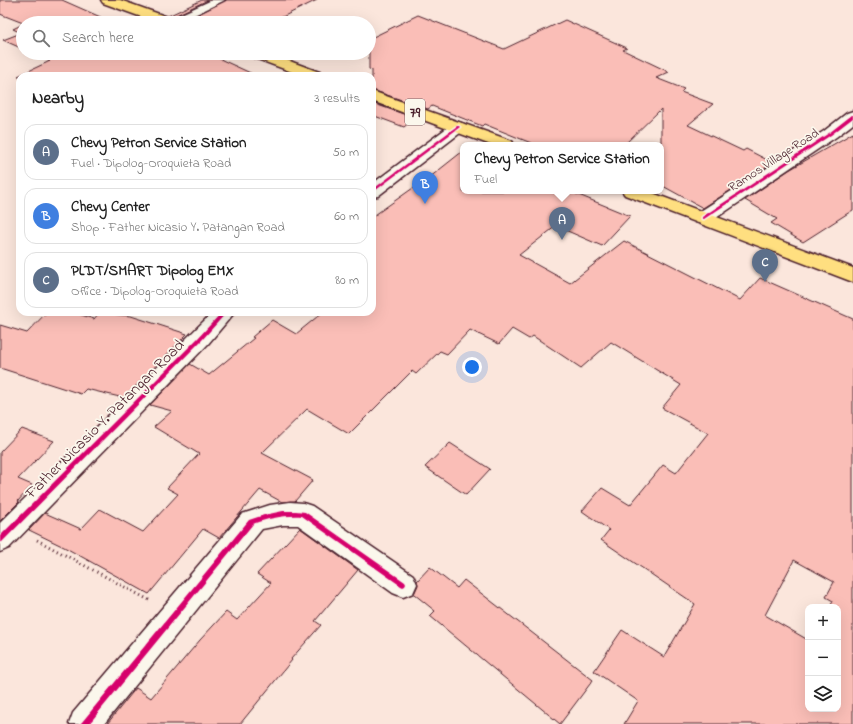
<!DOCTYPE html>
<html lang="en">
<head>
<meta charset="utf-8">
<style>
  body { margin:0; font-family:"Indie Flower",sans-serif; background:#f2f2f2; color:#222 }
  .controls { position:absolute; right:12px; bottom:12px; display:grid; overflow:hidden; border-radius:8px; box-shadow:0 4px 16px #0002 }
  .controls button { width:36px; height:36px; display:grid; place-items:center; padding:0; border:0; border-bottom:1px solid #e0e0e0; background:#fff; color:#222; font:20px sans-serif }
  .you { position:absolute; left:472px; top:367px; width:14px; height:14px; margin:-10px; border:3px solid #fff; border-radius:50%; background:#1a73e8; box-shadow:0 0 0 6px #1a73e833 }
  .badge { display:grid; place-items:center; width:26px; height:26px; border-radius:50%; background:#db2777; color:#fff; font-size:13px; font-weight:700 }
  .pin { position:absolute; translate:-50% -33px; filter:drop-shadow(0 1px 2px #0008) }
  .pin::after { content:''; position:absolute; top:21px; width:14px; height:12px; background:inherit; clip-path:polygon(0 0,100% 0,50% 100%) }
  .popup { position:absolute; left:460px; top:142px; width:204px; height:52px; box-sizing:border-box; display:grid; place-content:center; border-radius:8px; background:#fff; filter:drop-shadow(0 1px 3px #0005); font-size:13px; white-space:nowrap; color:#767676 }
  .popup b { font-size:15px; color:#222 }
  .popup::after { content:''; position:absolute; left:50%; top:100%; margin-left:-8px; border:8px solid transparent; border-top-color:#fff }
  .list { margin:0; padding:0; list-style:none }
  h2 { display:flex; justify-content:space-between; align-items:center; height:52px; margin:0; padding:0 16px; font-size:17px }
  h2 small { font-size:13px; font-weight:400; color:#767676 }
  .list li { display:grid; grid-template-columns:26px 1fr auto; gap:12px; align-items:center; box-sizing:border-box; height:56px; margin:0 8px 8px; padding:0 8px; border:1px solid #e0e0e0; border-radius:12px }
  .list b { display:block; font-size:15px; white-space:nowrap }
  .list p { margin:0; font-size:13px; white-space:nowrap; color:#767676 }
  .list em { font-size:13px; font-style:normal; color:#767676 }
  .icon { flex:none; width:22px; height:22px; fill:none; stroke:currentColor; stroke-width:2; stroke-linecap:round; stroke-linejoin:round }
  .map { position:relative; flex:none; width:853px; height:724px; overflow:hidden }
  .search { position:absolute; background:#fff; box-shadow:0 4px 16px #0002; left:16px; top:16px; width:360px; height:44px; display:flex; align-items:center; gap:10px; box-sizing:border-box; padding:0 14px; border-radius:22px; color:#767676; font-size:15px }
  .panel { position:absolute; background:#fff; box-shadow:0 4px 16px #0002; left:16px; top:72px; width:360px; height:244px; border-radius:12px }
  .map>svg:first-child { display:block }
</style>
</head>
<body>
<div class="map">
<svg width="853" height="724" viewBox="0 0 853 724">
  <rect width="100%" height="100%" fill="#fbe6dc"/>
  <filter id="ink" filterUnits="userSpaceOnUse"><feTurbulence type="fractalNoise" baseFrequency=".025" numOctaves="2"/><feDisplacementMap in="SourceGraphic" scale="8" xChannelSelector="R" yChannelSelector="G"/><feConvolveMatrix kernelMatrix="1 2 1 2 8 2 1 2 1" color-interpolation-filters="sRGB"/></filter>
  <g filter="url(#ink)">
    <g fill="#fabeb7" stroke="#4a1f2b" fill-rule="evenodd">
      <polygon points="0,0 62,0 114,23 23,23 0,14"/>
      <polygon points="202,0 208,0 172,17 168,16"/>
      <polygon points="226,0 317,0 270,23 181,23"/>
      <polygon points="418,15 504,49 565,20 627,48 623,50 669,72 656,78 684,89 681,92 713,104 688,125 743,151 746,149 773,163 703,208 661,185 661,109 624,145 536,145 484,124 482,126 432,106 428,109 372,90 372,70 369,69 369,39"/>
      <polygon points="23,24 23,49 3,40 21,33 13,29"/>
      <polygon points="31,53 207,53 257,76 18,76 50,61"/>
      <polygon points="372,103 415,118 404,127 372,115"/>
      <polygon points="853,133 853,210 803,242 771,223 777,219 745,200 789,170"/>
      <path d="M 463,151 L 463,191 L 569,191 L 630,216 L 602,246 L 556,226 L 519,255 L 570,283 L 624,241 L 740,300 L 760,278 L 853,319 L 853,724 L 624,724 L 638,701 L 594,671 L 622,630 L 664,657 L 695,604 L 601,540 L 609,530 L 582,511 L 602,488 L 630,505 L 663,465 L 676,473 L 708,433 L 662,408 L 681,385 L 611,342 L 581,368 L 533,336 L 529,339 L 512,329 L 499,344 L 470,330 L 447,354 L 440,351 L 416,374 L 412,371 L 349,434 L 307,409 L 262,453 L 313,480 L 295,501 L 282,502 L 260,490 L 219,538 L 203,529 L 149,594 L 64,547 L 29,530 L 45,513 L 81,529 L 100,509 L 143,532 L 178,494 L 167,488 L 199,454 L 154,427 L 172,411 L 150,405 L 190,364 L 209,375 L 254,338 L 252,337 L 272,320 L 296,334 L 323,312 L 372,312 L 372,217 L 413,188 L 415,189 ZM 794,560 L 834,582 L 826,597 L 833,601 L 830,607 L 838,607 L 838,709 L 808,709 L 808,640 L 765,615 Z"/>
      <polygon points="47,312 72,312 94,319 99,313 131,316 187,334 124,398 86,389 81,394 0,368 0,325 27,333"/>
      <polygon points="22,429 54,441 18,479 32,485 18,501 19,502 0,521 0,452"/>
      <polygon points="450,443 490,469 466,495 425,467"/>
      <polygon points="300,528 358,570 315,621 321,625 291,659 292,660 240,724 107,724 136,688 151,698 200,640 226,612 237,620 271,583 257,574"/>
      <polygon points="430,567 457,588 464,580 593,680 560,724 430,616 435,611 414,594 418,585 417,581"/>
    </g>
    <g fill="none" stroke-linecap="round" stroke-linejoin="round">
      <g stroke="#4a1f2b" stroke-width="3">
        <polygon id="service" points="212,0 225,0 178,23 165,23 166,21"/>
      </g>
      <g stroke="#4a1f2b" stroke-width="3">
        <g id="minor">
          <polygon points="853,111 853,124 836,137 710,222 703,224 696,222 694,218 696,214 824,131 847,113"/>
          <polygon points="458,122 464,124 466,127 464,130 378,196 372,197 372,184 452,124"/>
          <polygon points="213,312 235,312 208,344 9,548 0,552 0,523"/>
          <polygon points="290,502 303,503 312,506 413,575 417,584 413,593 403,597 393,593 298,525 283,525 262,529 104,724 69,724 73,713 242,514 270,505"/>
        </g>
      </g>
      <g stroke="#4a1f2b" stroke-width="3">
        <g id="primary">
          <polygon points="101,0 120,0 176,20 178,23 158,23 103,3"/>
          <polygon points="247,53 268,53 322,73 324,76 303,76 249,56"/>
          <polygon points="372,91 512,141 514,145 491,145 372,101"/>
          <polygon points="622,191 647,191 853,268 853,282 625,195"/>
        </g>
      </g>
      <polyline stroke="#4a1f2b" stroke-width="3" stroke-dasharray="1 3.5" stroke-linecap="butt" points="37,540 149,600"/>
      <use href="#service" fill="#fbf7ec" fill-rule="evenodd"/>
      <use href="#minor" fill="#fbf7ec" fill-rule="evenodd"/>
      <use href="#primary" fill="#ffdf80" fill-rule="evenodd"/>
      <g stroke="#fbf7ec" stroke-width="3">
        <g id="cycleway">
          <polygon points="852,115 853,115 853,118 831,135 704,219 702,219 702,217 829,133"/>
          <polygon points="457,126 459,126 460,127 372,193 372,190"/>
          <polygon points="222,312 227,312 202,340 2,542 0,543 0,536 198,338"/>
          <path d="M 283,511 L 296,511 L 305,512 L 405,582 L 406,584 L 405,586 L 403,587 L 401,586 L 302,516 C 285,515 269,518 253,524 L 89,724 L 80,724 L 82,722 L 249,520 L 264,515 Z"/>
        </g>
      </g>
      <use href="#cycleway" fill="#d6006c" fill-rule="evenodd"/>
    </g>
  </g>
  <g text-anchor="middle" stroke-width="3.5" stroke-linejoin="round" paint-order="stroke">
    <g font-size="13" fill="#4a1f2b" stroke="#fbf7ec">
      <text transform="translate(773 159) rotate(-33)" y="5">Ramos Village Road</text>
    </g>
    <rect fill="#fbf7ec" stroke="#7f6065" stroke-width="1" x="405" y="99" width="20" height="26" rx="3"/>
    <g font-size="15" font-weight="bold" fill="#4a1f2b">
      <text x="415" y="117">79</text>
    </g>
    <g font-size="16" fill="#4a1f2b" stroke="#fbf7ec">
      <text transform="translate(104 418) rotate(-45)" y="6">Father Nicasio Y. Patangan Road</text>
    </g>
  </g>
</svg>
<div class="controls">
<button>+</button>
<button>−</button>
<button><svg class="icon" aria-label="layers" viewBox="0 0 24 24"><path d="M12 4l9 5-9 5-9-5zM3 14l9 5 9-5"/></svg></button>
</div>
<div class="you"></div>
<div class="pin badge" style="left:562px;top:240px;background:#5c6f8a">A</div>
<div class="popup"><b>Chevy Petron Service Station</b>Fuel</div>
<div class="pin badge" style="left:425px;top:204px;background:#3f7fe0">B</div>
<div class="pin badge" style="left:765px;top:282px;background:#5c6f8a">C</div>
<div class="search"><svg class="icon" aria-label="search" viewBox="0 0 24 24"><circle cx="10" cy="10" r="6"/><path d="M15 15l6 6"/></svg>Search here</div>
<section class="panel">
<h2>Nearby<small>3 results</small></h2>
<ul class="list">
<li><span class="badge" style="background:#5c6f8a">A</span><div><b>Chevy Petron Service Station</b><p>Fuel · Dipolog-Oroquieta Road</p></div><em>50 m</em></li>
<li><span class="badge" style="background:#3f7fe0">B</span><div><b>Chevy Center</b><p>Shop · Father Nicasio Y. Patangan Road</p></div><em>60 m</em></li>
<li><span class="badge" style="background:#5c6f8a">C</span><div><b>PLDT/SMART Dipolog EMX</b><p>Office · Dipolog-Oroquieta Road</p></div><em>80 m</em></li>
</ul>
</section>
</div>
</body>
</html>
